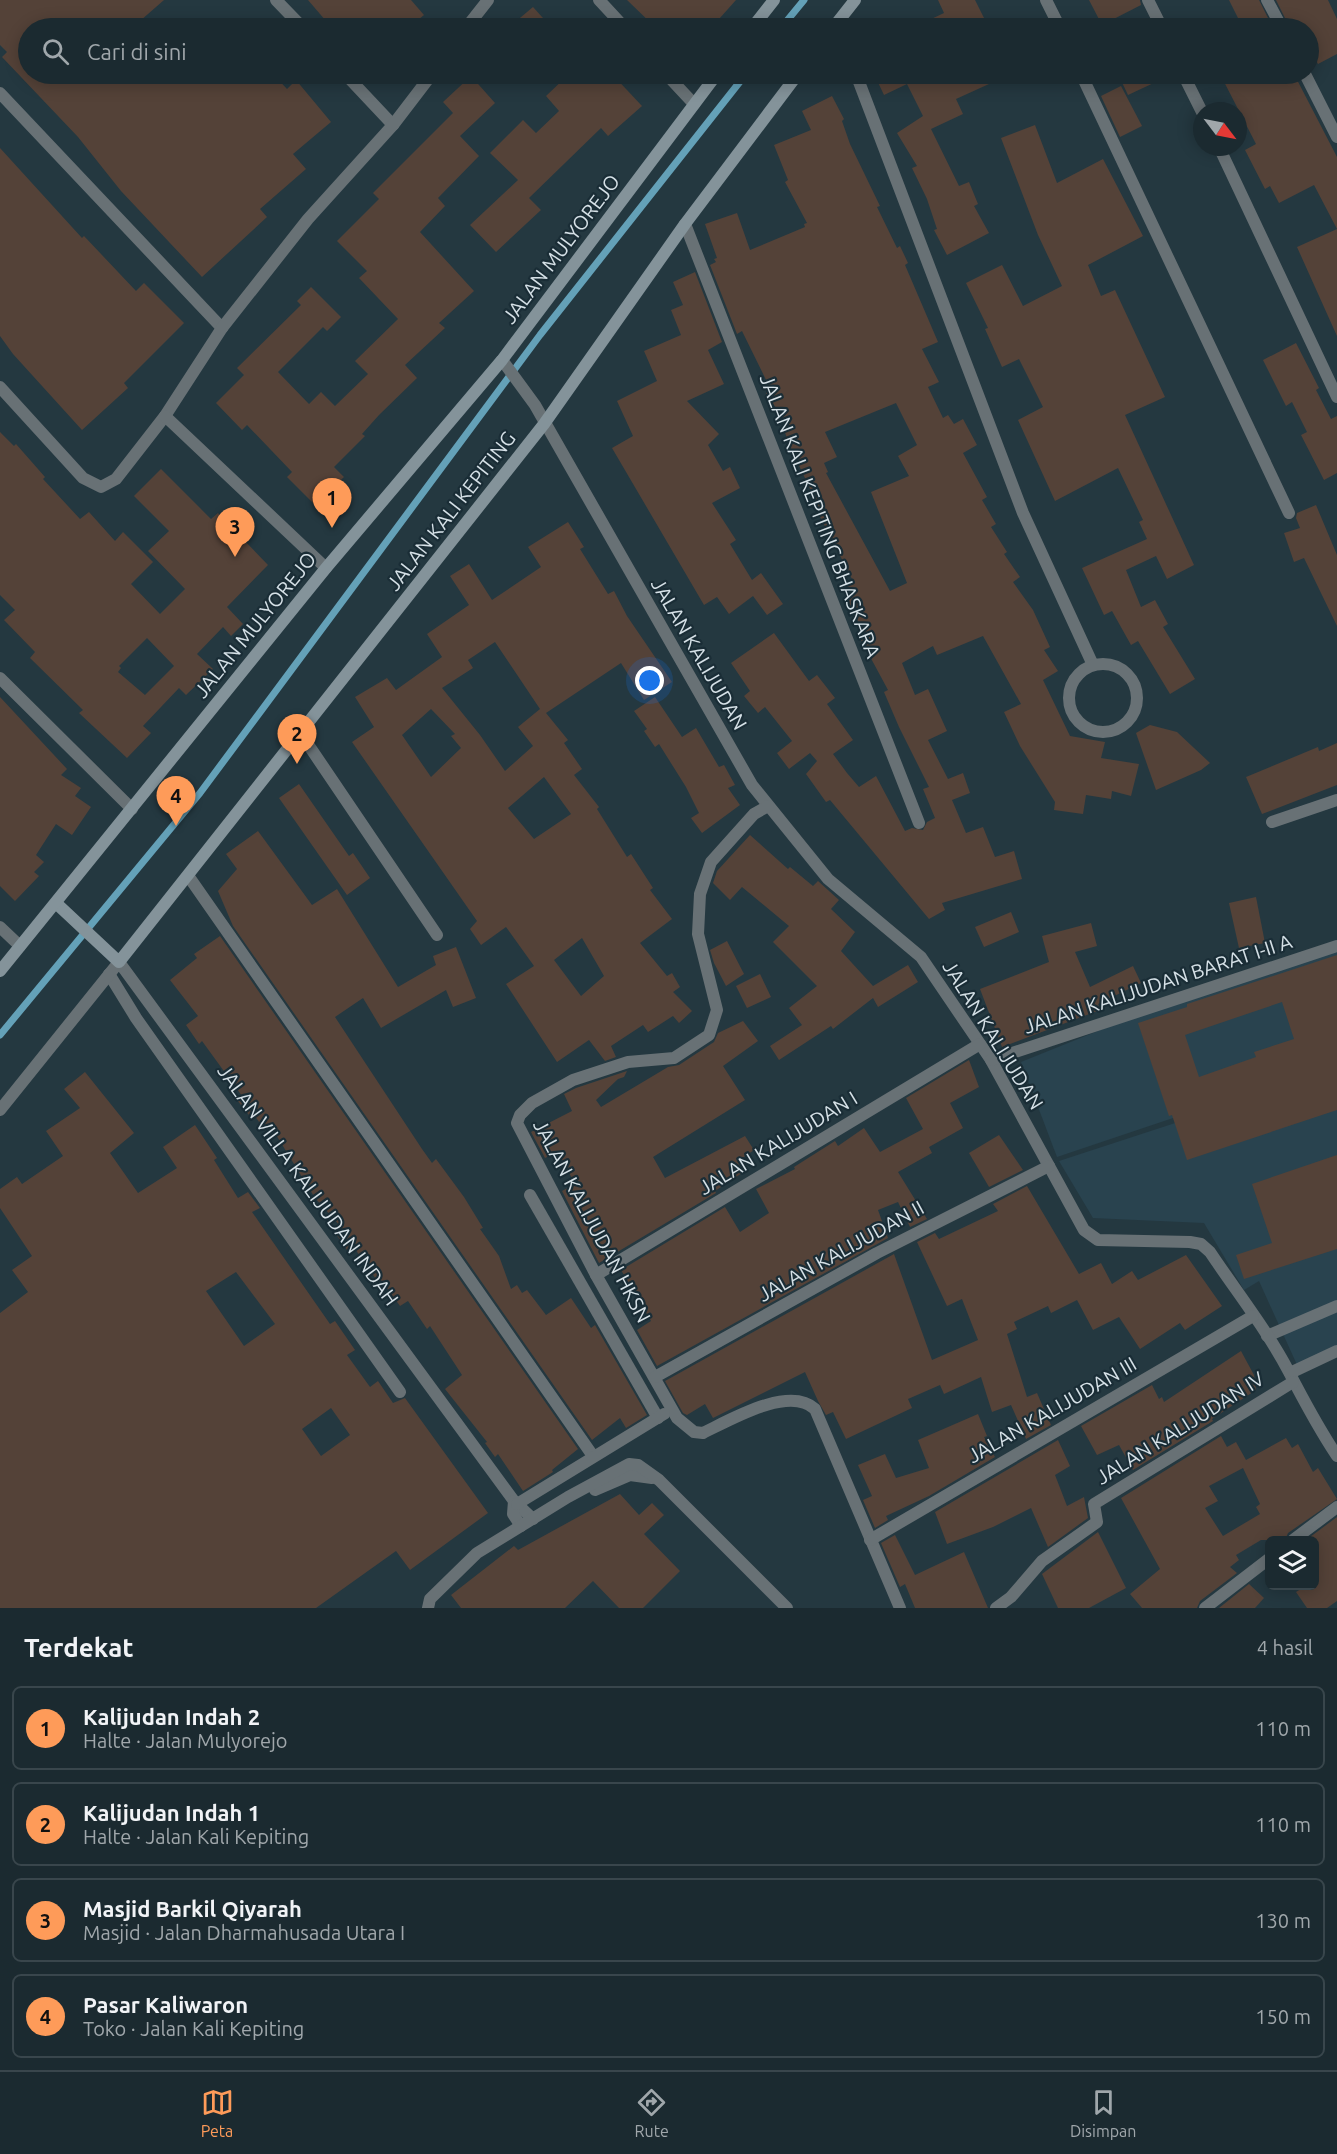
<!DOCTYPE html>
<html lang="id">
<head>
<meta charset="utf-8">
<style>
  body { margin:0; font-family:Ubuntu,sans-serif; background:#28363c; color:#f1f3f6 }
  .controls { position:absolute; right:18px; bottom:18px; display:grid; overflow:hidden; border-radius:9px; box-shadow:0 3px 15px #0003 }
  .controls button { width:54px; height:54px; display:grid; place-items:center; padding:0; border:0; border-bottom:2px solid #39464c; background:#1b2a30; color:#f1f3f6; font:30px sans-serif }
  .compass { position:absolute; left:1193px; top:102px; width:54px; height:54px; border-radius:50%; background:#1b2a30; box-shadow:0 3px 15px #0003; rotate:122deg }
  .you { position:absolute; left:650px; top:681px; width:21px; height:21px; margin:-15px; border:4px solid #fff; border-radius:50%; background:#1a73e8; box-shadow:0 0 0 9px #1a73e833 }
  .badge { display:grid; place-items:center; width:39px; height:39px; border-radius:50%; background:#fe9b59; color:#111; font-size:20px; font-weight:700 }
  .pin { position:absolute; translate:-50% -50px; filter:drop-shadow(0 2px 3px #0008) }
  .pin::after { content:''; position:absolute; top:32px; width:21px; height:18px; background:inherit; clip-path:polygon(0 0,100% 0,50% 100%) }
  .list { margin:0; padding:0; list-style:none }
  h2 { display:flex; justify-content:space-between; align-items:center; height:78px; margin:0; padding:0 24px; font-size:26px }
  h2 small { font-size:20px; font-weight:400; color:#a0a7ab }
  .list li { display:grid; grid-template-columns:39px 1fr auto; gap:18px; align-items:center; box-sizing:border-box; height:84px; margin:0 12px 12px; padding:0 12px; border:2px solid #39464c; border-radius:9px }
  .list b { display:block; font-size:22px; white-space:nowrap }
  .list p { margin:0; font-size:20px; white-space:nowrap; color:#a0a7ab }
  .list em { font-size:20px; font-style:normal; color:#a0a7ab }
  .icon { flex:none; width:33px; height:33px; fill:none; stroke:currentColor; stroke-width:2; stroke-linecap:round; stroke-linejoin:round }
  .map { position:relative; flex:none; width:1337px; height:1608px; overflow:hidden }
  .search { position:absolute; background:#1b2a30; box-shadow:0 3px 15px #0003; left:18px; right:18px; top:18px; height:66px; display:flex; align-items:center; gap:15px; box-sizing:border-box; padding:0 21px; border-radius:33px; color:#a0a7ab; font-size:22px }
  .sheet { height:462px; background:#1b2a30 }
  nav { display:flex; justify-content:space-around; align-items:center; box-sizing:border-box; height:84px; border-top:2px solid #39464c; background:#1b2a30; font-size:16px; color:#a0a7ab }
  nav a { display:grid; justify-items:center; gap:3px }
  nav .on { color:#fe9b59 }
  .map>svg:first-child { display:block }
</style>
</head>
<body>
<div class="map">
<svg width="1337" height="1608" viewBox="0 0 1337 1608">
  <rect width="100%" height="100%" fill="#243840"/>
  <g fill="#29434f">
    <polygon points="1337,949 1337,1063 1057,1157 1021,1062 1140,1014"/>
    <polygon points="1337,1066 1337,1349 1298,1367 1259,1281 1244,1290 1204,1223 1093,1218 1059,1161 1215,1110"/>
  </g>
  <g fill="none" stroke-linecap="round" stroke-linejoin="round">
    <g stroke="#64a1b8" stroke-width="7">
      <polyline points="781,28 804,0"/>
      <polyline points="0,1035 200,793 540,335 746,74"/>
    </g>
  </g>
  <g fill="#544238" fill-rule="evenodd">
    <polygon points="0,0 164,0 132,28 28,28 28,74 273,74 287,89 296,80 331,122 293,154 306,169 260,209 267,217 202,277 121,191 78,137 2,57 7,52 0,45"/>
    <polygon points="308,0 411,0 424,15 408,28 332,28"/>
    <polygon points="627,0 736,0 711,28 656,28"/>
    <polygon points="938,0 975,0 989,28 912,28 944,13"/>
    <polygon points="1089,0 1140,0 1141,5 1102,25"/>
    <polygon points="1229,0 1259,0 1273,28 1243,28"/>
    <polygon points="1276,0 1328,0 1337,19 1337,54 1318,64 1308,46 1308,28 1290,28"/>
    <polygon points="533,7 552,28 508,28"/>
    <polygon points="569,74 612,74 642,106 608,136 601,128 529,198 541,210 496,252 470,225 518,180 490,153 523,120 536,133 559,111 546,96"/>
    <polygon points="874,74 1011,74 956,99 963,114 931,129 959,186 969,182 978,204 974,206 989,233 947,255 934,230 937,229 927,199 912,168 917,166 897,133 923,116 907,84 884,95"/>
    <polygon points="1118,74 1173,74 1128,95"/>
    <polygon points="1220,74 1294,74 1337,157 1337,336 1297,247 1337,229 1314,185 1279,203 1270,186 1265,189 1245,150 1256,144"/>
    <polygon points="471,76 495,103 460,136 479,156 438,198 445,206 420,232 474,291 439,323 445,328 405,365 417,378 379,415 362,434 365,436 334,467 344,477 315,505 287,477 292,472 247,425 242,430 216,403 244,375 237,368 301,305 297,301 311,287 341,317 327,331 323,327 278,372 309,404 321,392 335,406 368,374 355,361 398,319 359,278 367,271 337,241 379,199 373,193 453,113 443,102"/>
    <polygon points="1121,86 1142,126 1120,137 1101,96"/>
    <path d="M 832,96 L 844,119 L 842,121 L 850,144 L 880,206 L 877,207 L 897,248 L 900,246 L 908,263 L 905,265 L 938,342 L 922,349 L 939,382 L 928,387 L 943,418 L 948,415 L 954,424 L 963,419 L 977,445 L 963,453 L 987,497 L 982,500 L 996,524 L 991,527 L 1007,552 L 1004,554 L 1020,577 L 1013,582 L 1033,610 L 1050,647 L 1044,650 L 1058,671 L 1043,680 L 1070,736 L 1105,742 L 1101,758 L 1139,764 L 1131,796 L 1112,791 L 1111,799 L 1086,795 L 1083,814 L 1054,810 L 1055,802 L 1020,746 L 1004,712 L 1021,704 L 983,636 L 937,655 L 933,646 L 902,663 L 915,695 L 928,689 L 947,731 L 928,740 L 948,779 L 963,773 L 970,793 L 952,800 L 966,833 L 983,827 L 995,857 L 1014,851 L 1022,879 L 942,903 L 945,910 L 929,919 L 830,800 L 826,802 L 806,774 L 817,761 L 810,753 L 789,769 L 777,753 L 792,741 L 765,707 L 758,713 L 744,696 L 750,691 L 731,663 L 774,633 L 809,681 L 817,675 L 835,698 L 827,704 L 853,740 L 833,754 L 847,773 L 859,787 L 876,776 L 905,831 L 912,828 L 923,830 L 927,822 L 935,818 L 923,789 L 929,787 L 899,727 L 884,692 L 888,690 L 860,638 L 865,635 L 840,585 L 852,579 L 813,503 L 816,501 L 791,449 L 776,408 L 766,393 L 771,390 L 742,331 L 737,334 L 710,265 L 716,262 L 714,259 L 717,258 L 705,224 L 737,213 L 750,250 L 805,227 L 804,224 L 807,223 L 785,182 L 788,180 L 774,145 L 811,130 L 802,111 ZM 896,403 L 917,445 L 898,456 L 909,476 L 871,492 L 907,583 L 890,591 L 826,473 L 828,472 L 824,463 L 837,457 L 825,432 Z"/>
    <polygon points="1035,125 1057,183 1103,159 1143,236 1088,265 1101,296 1115,290 1165,397 1125,415 1194,565 1167,579 1156,556 1126,570 1141,607 1155,600 1168,624 1163,627 1195,679 1170,694 1138,641 1131,645 1112,611 1104,615 1082,568 1147,539 1139,522 1143,520 1118,468 1055,501 1018,420 1043,407 1019,359 1002,367 985,329 988,328 966,283 1002,265 1023,306 1062,286 1038,235 1001,138"/>
    <polygon points="0,148 82,238 84,236 136,291 144,283 184,323 124,383 128,388 82,430 13,354 0,336"/>
    <polygon points="695,272 722,342 708,350 724,384 687,401 719,434 708,445 723,471 730,467 740,488 712,503 736,540 730,544 752,580 761,573 783,604 767,615 753,596 729,614 717,597 704,605 612,448 633,436 617,401 657,381 644,351 681,335 671,310 683,305 673,282"/>
    <polygon points="1296,343 1319,388 1316,390 1331,419 1337,416 1337,473 1324,480 1301,435 1307,432 1292,402 1286,406 1263,360"/>
    <path d="M 0,432 L 14,446 L 16,444 L 45,477 L 43,479 L 80,519 L 89,512 L 115,541 L 123,532 L 153,562 L 131,584 L 160,614 L 185,589 L 148,551 L 169,531 L 134,496 L 161,469 L 211,519 L 218,513 L 268,565 L 227,607 L 243,624 L 231,636 L 223,627 L 197,654 L 213,669 L 186,695 L 179,688 L 143,726 L 151,733 L 127,758 L 79,713 L 83,710 L 30,658 L 35,652 L 4,620 L 15,610 L 0,595 ZM 147,638 L 174,666 L 145,695 L 118,672 L 121,668 L 119,666 Z"/>
    <polygon points="1316,505 1337,555 1337,626 1304,558 1294,562 1284,533 1300,528 1296,518 1297,513"/>
    <path d="M 568,522 L 584,547 L 580,549 L 608,594 L 614,591 L 627,616 L 672,682 L 644,700 L 621,663 L 546,713 L 568,740 L 564,743 L 582,769 L 574,775 L 599,807 L 597,809 L 627,857 L 631,854 L 653,888 L 650,890 L 672,919 L 640,943 L 667,976 L 672,973 L 680,987 L 673,992 L 692,1011 L 679,1023 L 673,1016 L 648,1032 L 643,1025 L 611,1046 L 616,1057 L 605,1061 L 589,1040 L 557,1062 L 506,984 L 534,966 L 506,927 L 481,945 L 470,929 L 477,921 L 352,742 L 374,727 L 355,697 L 387,678 L 396,690 L 442,657 L 427,634 L 469,605 L 450,576 L 469,564 L 492,600 L 541,567 L 528,547 ZM 495,642 L 540,709 L 518,727 L 533,746 L 505,771 L 480,735 L 442,688 L 473,668 L 468,660 ZM 431,709 L 455,734 L 451,736 L 461,748 L 431,777 L 402,735 ZM 544,777 L 571,814 L 534,839 L 508,808 ZM 582,938 L 604,976 L 581,996 L 554,960 Z"/>
    <polygon points="0,697 67,769 61,775 81,788 75,796 91,807 72,835 56,824 36,855 44,862 34,872 39,876 15,901 0,886"/>
    <polygon points="655,697 682,737 696,728 719,767 724,765 735,785 728,788 740,805 702,833 691,818 699,813 686,787 659,744 655,747 644,731 647,729 634,711"/>
    <polygon points="1150,725 1177,732 1210,763 1201,770 1156,790 1136,733"/>
    <polygon points="1337,743 1337,785 1262,814 1246,777 1318,747 1319,751"/>
    <polygon points="299,784 349,856 353,853 370,878 347,895 279,798"/>
    <polygon points="258,831 312,905 337,889 398,987 436,965 433,956 456,947 476,998 453,1007 446,990 381,1028 363,998 335,1017 422,1149 432,1163 436,1159 464,1197 483,1228 480,1229 499,1256 511,1289 517,1285 522,1293 527,1290 546,1315 571,1298 591,1328 595,1325 647,1415 626,1428 620,1418 592,1440 233,926 218,891 237,869 226,854"/>
    <polygon points="750,835 788,869 790,867 813,886 818,881 839,900 831,909 855,932 841,951 873,986 908,965 918,982 878,1007 873,998 833,1029 831,1026 779,1060 770,1046 802,1025 789,1008 817,986 773,942 789,926 742,887 730,900 713,883 717,871"/>
    <polygon points="1256,897 1265,943 1239,948 1229,903"/>
    <polygon points="1011,912 1019,932 984,947 975,927"/>
    <polygon points="1091,923 1097,946 1075,952 1090,987 1133,966 1141,983 1098,1004 1100,1010 1002,1047 980,989 1049,962 1042,936"/>
    <polygon points="220,936 578,1449 552,1470 553,1472 523,1491 498,1454 495,1457 485,1443 487,1442 445,1389 462,1375 430,1326 427,1329 408,1301 400,1306 381,1280 378,1282 353,1246 347,1250 334,1231 341,1227 315,1198 270,1125 264,1129 252,1112 249,1115 237,1100 242,1096 202,1041 199,1044 186,1025 198,1016 170,980 197,958 194,954"/>
    <polygon points="727,941 744,974 726,986 714,963 710,950"/>
    <path d="M 1337,955 L 1337,1110 L 1187,1160 L 1172,1115 L 1169,1116 L 1138,1023 L 1187,1007 L 1187,1004 ZM 1282,1002 L 1294,1039 L 1254,1052 L 1256,1057 L 1199,1077 L 1185,1035 Z"/>
    <polygon points="760,974 771,997 747,1008 736,986"/>
    <polygon points="743,1021 758,1041 723,1066 745,1100 653,1157 665,1178 745,1136 754,1150 741,1159 748,1169 715,1191 716,1193 599,1263 562,1191 575,1184 558,1152 545,1158 531,1132 572,1111 564,1094 576,1088 627,1071 624,1077 618,1079 596,1100 601,1107 668,1067 679,1065 714,1042 718,1033"/>
    <polygon points="969,1060 979,1087 950,1103 963,1128 929,1147 932,1153 898,1172 927,1219 910,1227 898,1202 878,1210 888,1238 657,1366 637,1330 651,1321 621,1270 725,1207 740,1232 769,1213 756,1189 795,1169 794,1167 835,1141 838,1146 864,1128 880,1152 923,1129 906,1098"/>
    <path d="M 85,1072 L 134,1133 L 110,1153 L 138,1193 L 177,1168 L 163,1147 L 195,1125 L 217,1158 L 214,1160 L 238,1198 L 248,1192 L 260,1208 L 252,1212 L 330,1324 L 335,1321 L 355,1350 L 347,1355 L 370,1387 L 378,1381 L 393,1403 L 405,1398 L 488,1513 L 410,1570 L 396,1551 L 316,1608 L 0,1608 L 0,1313 L 28,1292 L 12,1270 L 32,1256 L 0,1208 L 0,1189 L 17,1177 L 22,1184 L 63,1156 L 46,1131 L 80,1108 L 64,1089 ZM 236,1272 L 275,1324 L 244,1346 L 206,1291 ZM 331,1408 L 350,1435 L 321,1456 L 302,1429 Z"/>
    <polygon points="999,1135 1023,1170 989,1187 969,1153"/>
    <polygon points="1337,1155 1337,1249 1244,1279 1236,1255 1272,1243 1252,1184"/>
    <polygon points="1027,1186 1079,1274 1101,1263 1112,1284 1132,1271 1138,1280 1186,1255 1222,1306 1185,1330 1180,1323 1140,1349 1119,1317 1093,1330 1077,1300 1051,1313 1048,1306 1014,1322 1017,1329 1007,1334 1027,1397 1037,1393 1051,1425 1026,1439 1011,1405 992,1412 981,1377 944,1394 940,1385 908,1399 912,1408 846,1439 833,1412 826,1415 818,1401 805,1372 713,1418 705,1404 687,1415 683,1413 665,1381 894,1254 932,1360 978,1340 962,1299 947,1306 917,1242 935,1233 939,1239 998,1211 993,1204"/>
    <polygon points="1241,1351 1254,1375 1256,1390 1212,1419 1213,1421 1133,1470 1119,1445 1097,1455 1081,1426 1152,1385 1159,1399 1162,1397 1164,1402"/>
    <polygon points="978,1414 987,1436 984,1437 995,1457 929,1496 886,1516 888,1520 875,1528 863,1500 872,1496 858,1465 885,1454 896,1478 929,1468 918,1440"/>
    <path d="M 1221,1436 L 1227,1447 L 1236,1442 L 1246,1460 L 1286,1438 L 1292,1448 L 1298,1444 L 1313,1472 L 1318,1468 L 1337,1499 L 1288,1533 L 1285,1540 L 1261,1540 L 1236,1555 L 1239,1560 L 1230,1567 L 1237,1573 L 1200,1601 L 1197,1608 L 1142,1608 L 1130,1594 L 1160,1569 L 1121,1498 ZM 1243,1468 L 1260,1504 L 1256,1507 L 1260,1514 L 1223,1536 L 1205,1508 L 1218,1501 L 1209,1486 Z"/>
    <polygon points="1058,1440 1070,1466 1055,1475 1067,1506 1084,1497 1088,1518 1048,1547 1031,1508 993,1527 947,1544 935,1512"/>
    <polygon points="620,1494 639,1515 652,1503 664,1515 644,1534 680,1571 643,1608 619,1608 593,1581 565,1608 461,1608 451,1595 514,1546 518,1550"/>
    <polygon points="1337,1517 1337,1601 1327,1608 1307,1608 1296,1592 1306,1586 1314,1586 1314,1540 1306,1540"/>
    <polygon points="1098,1532 1126,1588 1089,1608 1058,1608 1042,1574"/>
    <polygon points="895,1535 915,1575 964,1552 988,1608 915,1608 905,1584 900,1587 881,1543"/>
    <polygon points="1249,1584 1264,1598 1255,1608 1219,1608"/>
  </g>
  <g fill="none" stroke-linecap="round" stroke-linejoin="round">
    <g stroke="#687175" stroke-width="12">
      <polyline points="299,731 437,935"/>
      <polyline points="1267,1336 1337,1306"/>
    </g>
    <g stroke="#687175" stroke-width="12">
      <polyline points="276,0 303,28"/>
      <polyline points="599,0 625,28"/>
      <polyline points="1046,0 1060,28"/>
      <polyline points="1148,0 1162,28"/>
      <polyline points="1267,0 1282,28"/>
      <polyline points="466,28 488,0"/>
      <polyline points="345,74 393,125"/>
      <polyline points="666,74 694,104"/>
      <polyline points="856,74 1023,513 1093,665"/>
      <polyline points="1081,74 1289,513"/>
      <polyline points="1183,74 1202,112"/>
      <polyline points="1305,74 1337,137"/>
      <polyline points="0,93 222,328"/>
      <polyline points="1219,147 1337,397"/>
      <polyline points="685,224 919,823"/>
      <path d="M 502,360 L 535,405 L 752,785 L 828,879 L 921,957 L 991,1060 L 1084,1230 L 1098,1240 L 1190,1242 L 1201,1244 L 1210,1252 C 1236,1291 1267,1330 1289,1372 C 1304,1401 1319,1429 1337,1456"/>
      <polyline points="0,387 83,478 101,487 116,479 165,416 222,328 308,219 393,125 432,74"/>
      <polyline points="165,416 326,568"/>
      <circle cx="1103" cy="698" r="34"/>
      <polyline points="0,678 132,809"/>
      <path d="M 768,806 L 754,814 L 711,862 L 700,894 L 698,934 L 717,1010 L 709,1035 L 674,1058 L 628,1062 L 573,1080 L 532,1103 L 520,1115 L 517,1123 L 596,1275 L 677,1418 L 694,1432 L 703,1433 C 730,1420 789,1385 815,1409 L 900,1608"/>
      <polyline points="1272,822 1337,800"/>
      <polyline points="189,877 593,1456"/>
      <polyline points="0,927 20,946"/>
      <polyline points="109,974 136,1018 400,1392"/>
      <polyline points="991,1060 1337,946"/>
      <polyline points="0,1110 119,962 514,1501 533,1519"/>
      <polyline points="530,1195 658,1418"/>
      <polyline points="596,1275 980,1044"/>
      <polyline points="1290,1373 1337,1351"/>
      <polyline points="655,1377 877,1253 1049,1166"/>
      <polyline points="595,1490 630,1475 652,1478"/>
      <polyline points="514,1501 513,1514 521,1526"/>
      <polyline points="517,1504 664,1414"/>
      <polyline points="870,1540 1253,1316"/>
      <polyline points="1293,1540 1337,1507"/>
      <polyline points="428,1608 430,1599 477,1553 568,1497 629,1464 638,1465 659,1480 787,1608"/>
      <polyline points="996,1608 1011,1597 1042,1561 1097,1522 1094,1504 1293,1382"/>
      <polyline points="1205,1608 1270,1558"/>
    </g>
    <g stroke="#84939a" stroke-width="12">
      <polyline points="752,28 774,0"/>
      <polyline points="833,28 855,0"/>
      <polyline points="57,904 119,962 544,424 685,224 798,74"/>
      <polyline points="0,971 326,568 502,360 717,74"/>
    </g>
  </g>
  <g text-anchor="middle" stroke-width="4.5" stroke-linejoin="round" paint-order="stroke">
    <g font-size="20" fill="#d6e1e7" stroke="#1a2d36">
      <text transform="translate(561 249) rotate(-53)" y="7">JALAN MULYOREJO</text>
      <text transform="translate(451 511) rotate(-52)" y="7">JALAN KALI KEPITING</text>
      <text transform="translate(820 516) rotate(69)" y="7">JALAN KALI KEPITING BHASKARA</text>
      <text transform="translate(255 625) rotate(-51)" y="7">JALAN MULYOREJO</text>
      <text transform="translate(699 654) rotate(60)" y="7">JALAN KALIJUDAN</text>
      <text transform="translate(1158 984) rotate(-18)" y="7">JALAN KALIJUDAN BARAT I-II A</text>
      <text transform="translate(993 1035) rotate(58)" y="7">JALAN KALIJUDAN</text>
      <text transform="translate(778 1143) rotate(-31)" y="7">JALAN KALIJUDAN I</text>
      <text transform="translate(308 1185) rotate(54)" y="7">JALAN VILLA KALIJUDAN INDAH</text>
      <text transform="translate(592 1221) rotate(62)" y="7">JALAN KALIJUDAN HKSN</text>
      <text transform="translate(841 1251) rotate(-29)" y="7">JALAN KALIJUDAN II</text>
      <text transform="translate(1052 1410) rotate(-30)" y="7">JALAN KALIJUDAN III</text>
      <text transform="translate(1180 1428) rotate(-32)" y="7">JALAN KALIJUDAN IV</text>
    </g>
  </g>
</svg>
<div class="controls">
<button><svg class="icon" aria-label="layers" viewBox="0 0 24 24"><path d="M12 4l9 5-9 5-9-5zM3 14l9 5 9-5"/></svg></button>
</div>
<svg class="compass" viewBox="-18 -18 36 36"><path d="M0-13l5 13h-10z" fill="#e53935"/><path d="M0 13l5-13h-10z" fill="#a0a7ab"/></svg>
<div class="you"></div>
<div class="pin badge" style="left:332px;top:528px">1</div>
<div class="pin badge" style="left:297px;top:764px">2</div>
<div class="pin badge" style="left:235px;top:557px">3</div>
<div class="pin badge" style="left:176px;top:826px">4</div>
<div class="search"><svg class="icon" aria-label="search" viewBox="0 0 24 24"><circle cx="10" cy="10" r="6"/><path d="M15 15l6 6"/></svg>Cari di sini</div>
</div>
<section class="sheet">
<h2>Terdekat<small>4 hasil</small></h2>
<ul class="list">
<li><span class="badge">1</span><div><b>Kalijudan Indah 2</b><p>Halte · Jalan Mulyorejo</p></div><em>110 m</em></li>
<li><span class="badge">2</span><div><b>Kalijudan Indah 1</b><p>Halte · Jalan Kali Kepiting</p></div><em>110 m</em></li>
<li><span class="badge">3</span><div><b>Masjid Barkil Qiyarah</b><p>Masjid · Jalan Dharmahusada Utara I</p></div><em>130 m</em></li>
<li><span class="badge">4</span><div><b>Pasar Kaliwaron</b><p>Toko · Jalan Kali Kepiting</p></div><em>150 m</em></li>
</ul>
</section>
<nav>
<a class="on"><svg class="icon" aria-label="map" viewBox="0 0 24 24"><path d="M3 6l6-2 6 2 6-2v14l-6 2-6-2-6 2zM9 4v14M15 6v14"/></svg>Peta</a>
<a><svg class="icon" aria-label="directions" viewBox="0 0 24 24"><path d="M12 3l9 9-9 9-9-9zM9 14v-3h6M13 9l2 2-2 2"/></svg>Rute</a>
<a><svg class="icon" aria-label="saved" viewBox="0 0 24 24"><path d="M7 4h10v16l-5-4-5 4z"/></svg>Disimpan</a>
</nav>
</body>
</html>
